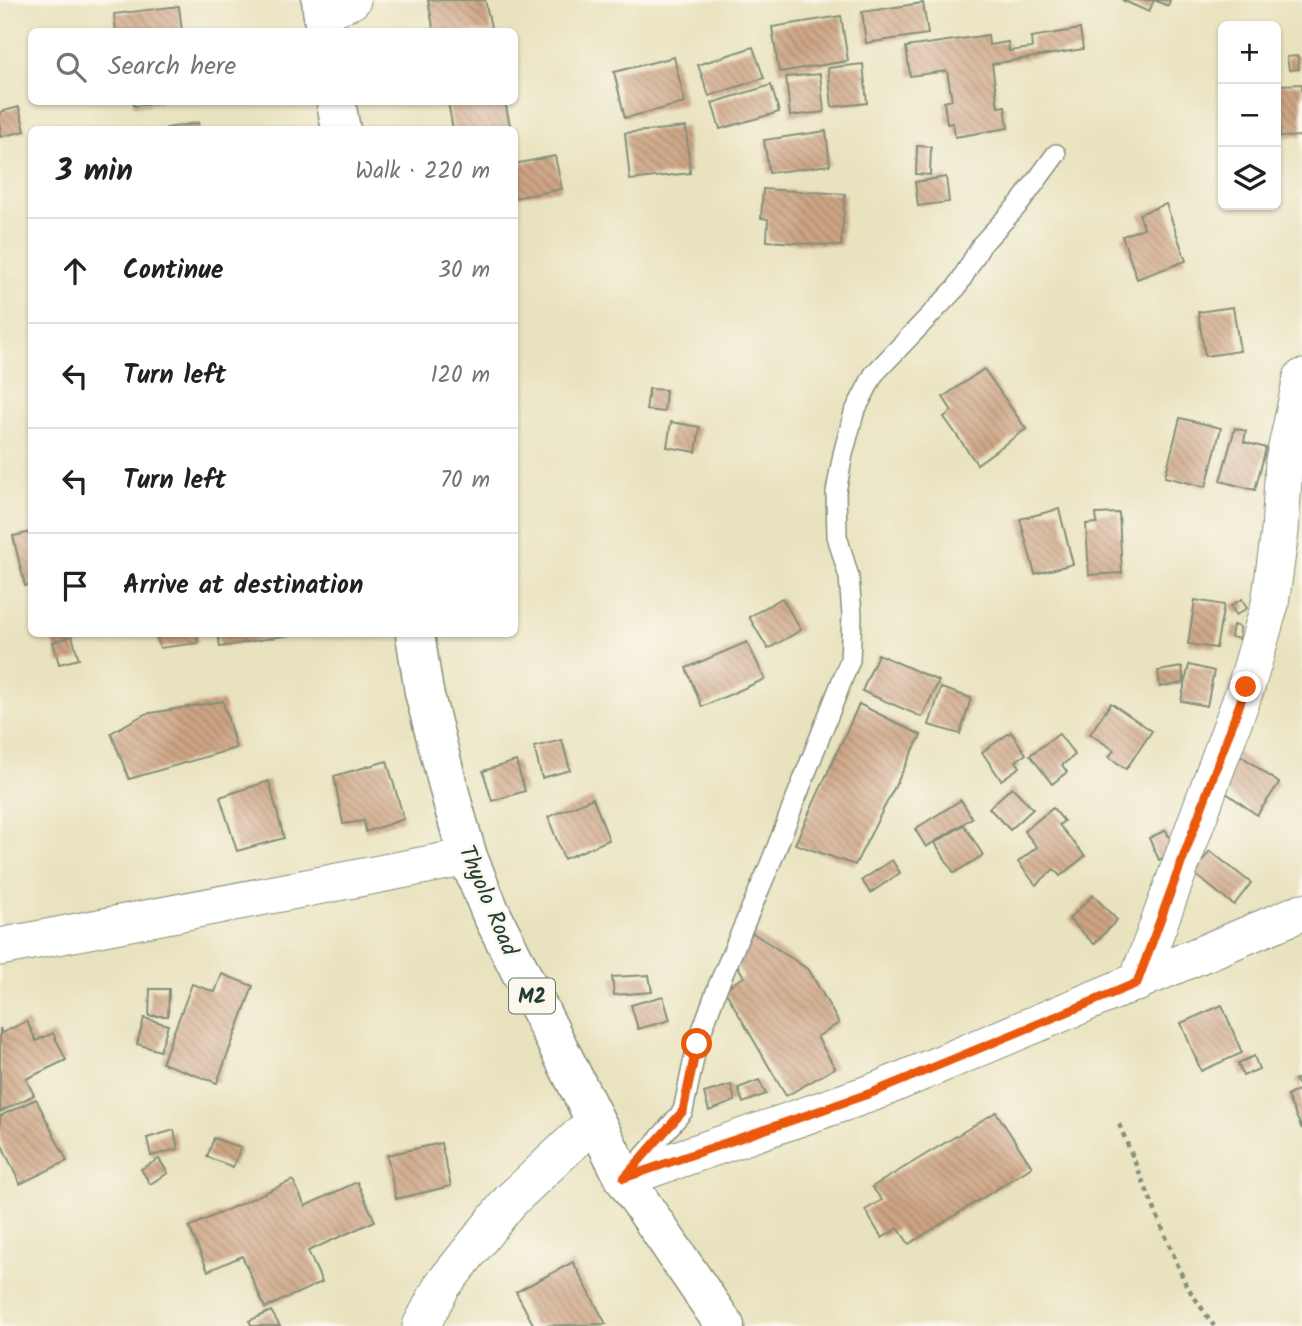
<!DOCTYPE html>
<html lang="en">
<head>
<meta charset="utf-8">
<style>
  body { margin:0; font-family:Kalam,sans-serif; background:#f2f2f2; color:#202124 }
  .controls { position:absolute; right:21px; top:21px; display:grid; overflow:hidden; border-radius:10px; box-shadow:0 2px 5px #0004 }
  .controls button { width:63px; height:63px; display:grid; place-items:center; padding:0; border:0; border-bottom:2px solid #e0e0e0; background:#fff; color:#202124; font:35px sans-serif }
  .stop { position:absolute; width:21px; height:21px; margin:-16px; border:5px solid #ea580c; border-radius:50%; background:#fff }
  .stop.end { background:#ea580c; border-color:#fff; box-shadow:0 2px 7px #0008 }
  .list { margin:0; padding:0; list-style:none }
  h2 { display:flex; justify-content:space-between; align-items:center; height:91px; margin:0; padding:0 28px; font-size:30px }
  h2 small { font-size:23px; font-weight:400; color:#757577 }
  .list li { display:grid; grid-template-columns:46px 1fr auto; gap:21px; align-items:center; box-sizing:border-box; height:105px; padding:0 28px; border-top:2px solid #e0e0e0 }
  .list b { display:block; font-size:26px; white-space:nowrap }
  .list em { font-size:23px; font-style:normal; color:#757577 }
  .icon { flex:none; width:38px; height:38px; fill:none; stroke:currentColor; stroke-width:2; stroke-linecap:round; stroke-linejoin:round }
  .map { position:relative; flex:none; width:1302px; height:1326px; overflow:hidden }
  .search { position:absolute; background:#fff; box-shadow:0 2px 5px #0004; left:28px; top:28px; width:490px; height:77px; display:flex; align-items:center; gap:18px; box-sizing:border-box; padding:0 24px; border-radius:10px; color:#757577; font-size:26px }
  .panel { position:absolute; background:#fff; box-shadow:0 2px 5px #0004; left:28px; top:126px; width:490px; height:511px; border-radius:10px }
  .map>svg:first-child { display:block }
</style>
</head>
<body>
<div class="map">
<svg width="1302" height="1326" viewBox="0 0 1302 1326">
  <defs>
    <pattern id="building-back-hatch" width="6" height="6" patternUnits="userSpaceOnUse" patternTransform="scale(1.75)"><rect width="6" height="6" fill="#cea484"/><path d="M-1 5l2 2M0 0l6 6M5-1l2 2" fill="none" stroke="#a7876d"/></pattern>
  </defs>
  <rect width="100%" height="100%" fill="#fbf7ec"/>
  <filter id="ink" filterUnits="userSpaceOnUse"><feTurbulence type="fractalNoise" baseFrequency=".0143" numOctaves="2"/><feDisplacementMap in="SourceGraphic" scale="14" xChannelSelector="R" yChannelSelector="G"/><feConvolveMatrix kernelMatrix="1 2 1 2 8 2 1 2 1" color-interpolation-filters="sRGB"/></filter>
  <filter id="wash" filterUnits="userSpaceOnUse"><feTurbulence type="fractalNoise" baseFrequency=".00686" numOctaves="4" result="noise"/><feDisplacementMap in="SourceGraphic" scale="28" xChannelSelector="R" yChannelSelector="G"/><feGaussianBlur stdDeviation="1.57" result="paint"/><feColorMatrix in="noise" values="0 0 0 0 0 0 0 0 0 0 0 0 0 0 0 0 0 1.4 0 .05"/><feComposite in="paint" operator="in"/></filter>
  <g filter="url(#wash)">
    <rect width="100%" height="100%" fill="#e9e2be"/>
    <g id="blocks">
      <g fill="url(#building-back-hatch)">
        <polygon points="428,0 485,0 492,32 434,32"/>
        <polygon points="1122,0 1170,0 1168,6 1154,0 1149,12"/>
        <polygon points="923,3 928,34 866,43 862,12"/>
        <polygon points="179,6 182,32 116,32 114,14"/>
        <polygon points="841,16 848,61 779,72 772,27"/>
        <polygon points="1080,29 1083,49 992,64 998,107 1005,106 1008,128 955,137 953,123 947,124 944,102 952,100 947,71 910,76 906,47 988,35 989,45 1008,42 1009,51 1032,48 1031,37"/>
        <polygon points="753,47 764,78 709,96 698,65"/>
        <polygon points="1298,56 1299,69 1289,70 1287,57"/>
        <polygon points="674,57 685,103 625,118 614,72"/>
        <polygon points="863,64 867,103 832,107 828,68"/>
        <polygon points="820,74 824,112 790,116 786,77"/>
        <polygon points="1302,84 1302,136 1280,137 1279,85"/>
        <polygon points="771,85 779,112 720,129 712,103"/>
        <polygon points="133,102 161,102 161,103 134,106"/>
        <polygon points="448,102 505,102 511,130 453,130"/>
        <polygon points="19,107 25,131 0,137 0,112"/>
        <polygon points="198,123 199,130 166,130 166,128"/>
        <polygon points="686,127 690,173 630,180 625,133"/>
        <polygon points="826,131 830,165 769,173 764,140"/>
        <polygon points="917,146 931,147 930,175 916,174"/>
        <polygon points="555,156 562,189 514,198 514,164"/>
        <polygon points="946,177 949,202 918,206 915,182"/>
        <polygon points="763,189 845,194 841,246 767,241 768,219 761,218"/>
        <polygon points="1166,204 1186,261 1137,279 1122,236 1144,228 1139,214"/>
        <polygon points="1233,307 1240,351 1205,356 1198,312"/>
        <polygon points="984,369 1026,429 977,464 944,417 952,411 943,397"/>
        <polygon points="649,389 666,390 664,412 646,410"/>
        <polygon points="1180,418 1221,428 1206,487 1165,477"/>
        <polygon points="671,422 700,427 696,452 667,447"/>
        <polygon points="1235,428 1246,431 1244,442 1266,448 1255,490 1220,481"/>
        <polygon points="1059,509 1073,564 1035,574 1020,519"/>
        <polygon points="1119,513 1122,573 1089,575 1086,524 1097,523 1096,514"/>
        <polygon points="32,532 32,584 25,586 13,536"/>
        <polygon points="782,598 801,630 768,649 749,617"/>
        <polygon points="1242,599 1247,608 1236,615 1231,606"/>
        <polygon points="1195,600 1224,605 1216,648 1188,644"/>
        <polygon points="1233,625 1240,627 1239,639 1231,637"/>
        <polygon points="156,634 197,634 198,643 160,648"/>
        <polygon points="218,634 289,634 289,635 220,647"/>
        <polygon points="72,636 79,659 59,664 53,642"/>
        <polygon points="747,642 765,679 702,707 686,668"/>
        <polygon points="878,654 939,681 922,717 862,691"/>
        <polygon points="1189,665 1214,671 1207,706 1181,701"/>
        <polygon points="1182,667 1184,683 1160,687 1158,671"/>
        <polygon points="941,688 971,698 960,734 929,725"/>
        <polygon points="223,701 236,748 129,779 111,733 145,714"/>
        <polygon points="1111,703 1152,731 1126,769 1109,757 1114,750 1090,734"/>
        <polygon points="859,704 921,735 855,865 795,844"/>
        <polygon points="1011,732 1026,754 1016,761 1020,767 1001,780 982,752"/>
        <polygon points="1059,734 1075,755 1062,765 1067,772 1052,784 1030,755"/>
        <polygon points="562,740 570,770 542,778 534,747"/>
        <polygon points="1235,751 1279,783 1257,815 1218,787"/>
        <polygon points="387,761 404,819 366,832 364,821 343,824 334,776"/>
        <polygon points="516,761 525,791 492,801 483,771"/>
        <polygon points="269,781 284,838 237,851 220,797"/>
        <polygon points="1012,787 1033,809 1010,830 989,808"/>
        <polygon points="593,798 609,840 564,859 548,817"/>
        <polygon points="961,800 972,818 926,847 915,829"/>
        <polygon points="1053,808 1064,821 1059,825 1085,856 1060,876 1054,869 1036,885 1018,862 1037,847 1024,831"/>
        <polygon points="964,825 983,855 954,873 935,843"/>
        <polygon points="1166,830 1176,852 1159,860 1149,838"/>
        <polygon points="1210,851 1251,883 1234,905 1193,873"/>
        <polygon points="892,860 900,873 870,893 862,880"/>
        <polygon points="1093,895 1117,920 1094,944 1069,919"/>
        <polygon points="750,931 809,970 839,1023 817,1037 835,1068 786,1096 724,989 744,977 736,963"/>
        <polygon points="222,974 253,986 217,1083 162,1063 192,984 215,992"/>
        <polygon points="649,975 652,992 614,995 612,977"/>
        <polygon points="150,989 169,989 168,1016 149,1016"/>
        <polygon points="663,996 670,1020 638,1029 631,1005"/>
        <polygon points="1222,1005 1242,1053 1201,1071 1181,1023"/>
        <polygon points="144,1018 168,1025 160,1051 137,1044"/>
        <polygon points="27,1021 36,1041 53,1033 66,1060 26,1079 34,1095 0,1112 0,1028 2,1033"/>
        <polygon points="1254,1056 1259,1069 1243,1076 1238,1063"/>
        <polygon points="1302,1076 1302,1129 1287,1096 1300,1089 1295,1080"/>
        <polygon points="759,1080 766,1094 743,1103 738,1088"/>
        <polygon points="731,1085 735,1101 709,1111 704,1093"/>
        <polygon points="36,1099 67,1161 20,1184 0,1141 0,1116"/>
        <polygon points="996,1112 1032,1167 909,1244 898,1228 882,1238 865,1210 882,1200 872,1187"/>
        <polygon points="174,1130 178,1149 151,1156 147,1138"/>
        <polygon points="214,1138 241,1148 233,1167 207,1157"/>
        <polygon points="441,1143 451,1186 396,1199 387,1155"/>
        <polygon points="159,1159 168,1173 150,1184 141,1169"/>
        <polygon points="293,1180 305,1206 357,1182 375,1221 308,1251 322,1282 265,1308 242,1256 208,1271 189,1227"/>
        <polygon points="573,1262 606,1324 534,1326 516,1292"/>
        <polygon points="271,1311 280,1326 252,1326 249,1321"/>
      </g>
    </g>
  </g>
  <g filter="url(#ink)">
    <use href="#blocks" fill-opacity="0" stroke="#849079" stroke-width="2"/>
    <g fill="none" stroke-linecap="round" stroke-linejoin="round">
      <g stroke="#849079" stroke-width="22">
        <polyline id="lane" points="632,1170 683,1111 697,1044 718,986 771,862 850,660 852,615 849,577 837,536 836,492 843,454 854,413 874,374 957,287 982,244 1020,203 1056,154"/>
      </g>
      <g stroke="#849079" stroke-width="39">
        <g id="street">
          <polyline points="322,12 352,0"/>
          <polyline points="0,947 468,857"/>
          <polyline points="1137,983 1246,687 1270,604 1280,531 1284,461 1302,378"/>
          <polyline points="624,1178 874,1092 1302,912"/>
          <polyline points="421,1326 442,1286 510,1201 595,1121"/>
        </g>
      </g>
      <g stroke="#849079" stroke-width="41">
        <g id="highway">
          <polyline points="321,0 325,32"/>
          <polyline points="336,102 341,130"/>
          <polyline points="415,634 424,692 453,805 468,857 490,911 624,1178 725,1326"/>
        </g>
      </g>
      <polyline stroke="#849079" stroke-width="4.5" stroke-dasharray="5 5" stroke-linecap="butt" points="1119,1124 1186,1285 1214,1326"/>
      <use href="#lane" stroke="#fff" stroke-width="19"/>
      <use href="#street" stroke="#fff" stroke-width="37"/>
      <use href="#highway" stroke="#fff" stroke-width="38"/>
    </g>
  </g>
  <g fill="none" stroke-linecap="round" stroke-linejoin="round" filter="url(#ink)">
    <polyline stroke="#ea580c" stroke-width="9" points="697,1044 683,1111 624,1178 874,1092 1137,983 1246,687"/>
  </g>
  <g text-anchor="middle" stroke-width="5" stroke-linejoin="round" paint-order="stroke">
    <rect fill="#fbf7ec" stroke="#61756b" stroke-width="2" x="509" y="978.5" width="46" height="35" rx="5"/>
    <g font-size="21" font-weight="bold" fill="#1f3d34">
      <text x="532" y="1003">M2</text>
    </g>
    <g font-size="23" fill="#1f3d34" stroke="#fbf7ec">
      <text transform="translate(489 900) rotate(67)" y="8">Thyolo Road</text>
    </g>
  </g>
</svg>
<div class="controls">
<button>+</button>
<button>−</button>
<button><svg class="icon" aria-label="layers" viewBox="0 0 24 24"><path d="M12 4l9 5-9 5-9-5zM3 14l9 5 9-5"/></svg></button>
</div>
<div class="stop" style="left:697px;top:1044px"></div>
<div class="stop end" style="left:1246px;top:687px"></div>
<div class="search"><svg class="icon" aria-label="search" viewBox="0 0 24 24"><circle cx="10" cy="10" r="6"/><path d="M15 15l6 6"/></svg>Search here</div>
<section class="panel">
<h2>3 min<small>Walk · 220 m</small></h2>
<ul class="list">
<li><svg class="icon" aria-label="ahead" viewBox="0 0 24 24"><path d="M12 20V5M6 11l6-6 6 6"/></svg><div><b>Continue</b></div><em>30 m</em></li>
<li><svg class="icon" aria-label="left" viewBox="0 0 24 24"><path d="M17 20v-9H6M10 6l-5 5 5 5"/></svg><div><b>Turn left</b></div><em>120 m</em></li>
<li><svg class="icon" aria-label="left" viewBox="0 0 24 24"><path d="M17 20v-9H6M10 6l-5 5 5 5"/></svg><div><b>Turn left</b></div><em>70 m</em></li>
<li><svg class="icon" aria-label="arrive" viewBox="0 0 24 24"><path d="M6 21V4h12l-3 4 3 4H6"/></svg><div><b>Arrive at destination</b></div></li>
</ul>
</section>
</div>
</body>
</html>
